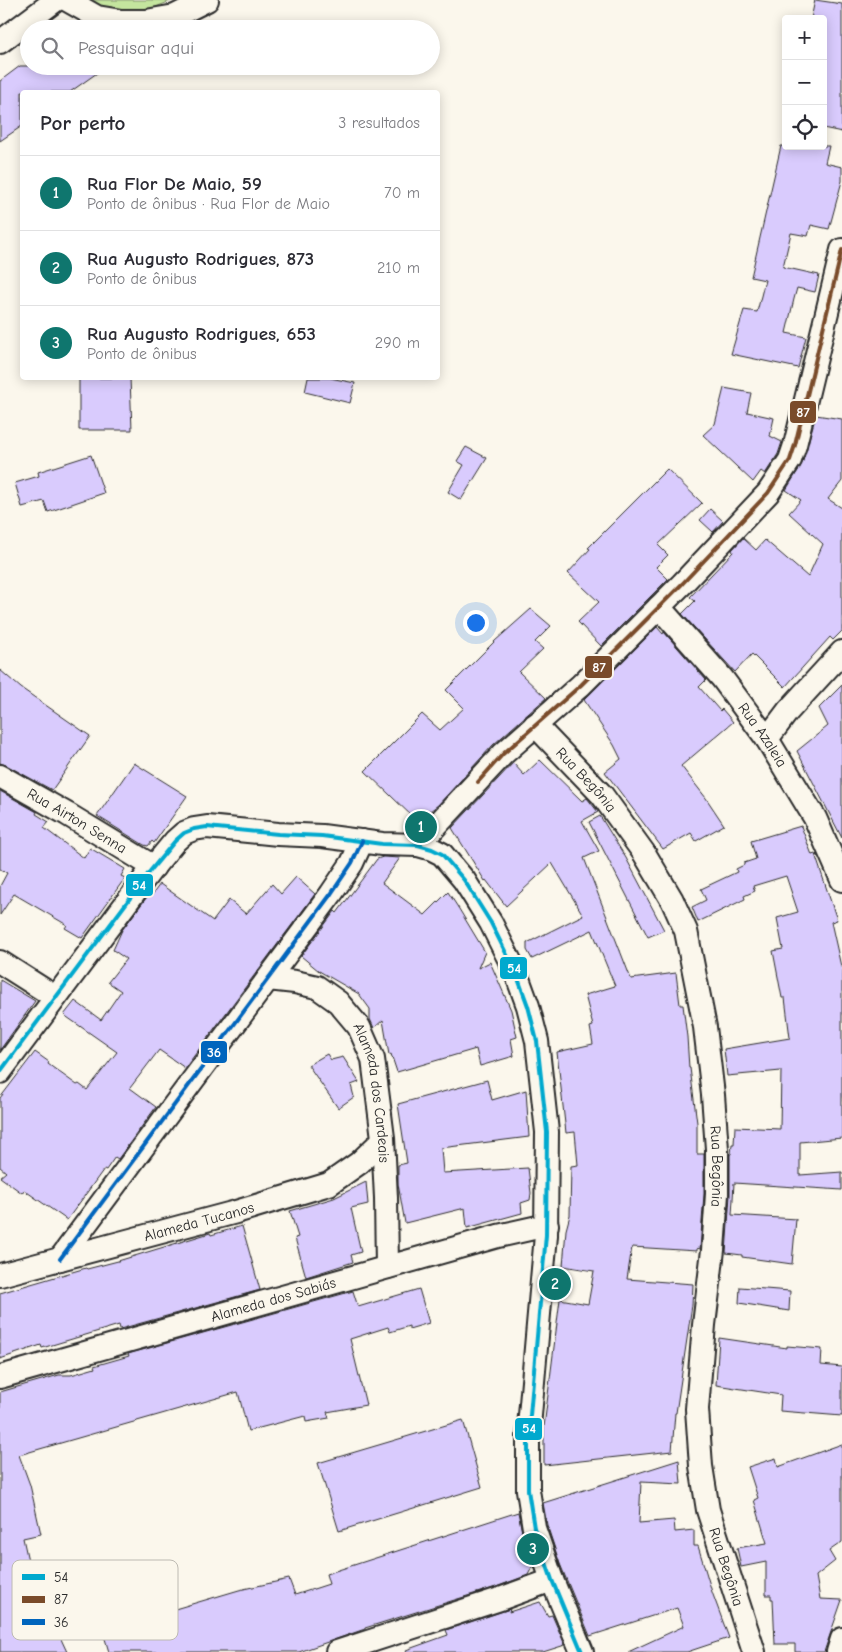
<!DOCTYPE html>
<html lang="pt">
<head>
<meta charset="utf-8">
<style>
  body { margin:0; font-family:"Comic Neue",sans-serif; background:#f7f7f7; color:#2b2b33 }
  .controls { position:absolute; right:15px; top:15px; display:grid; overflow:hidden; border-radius:5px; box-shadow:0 2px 12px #0003 }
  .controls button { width:45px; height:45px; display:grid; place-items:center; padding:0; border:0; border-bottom:1px solid #e1e1e2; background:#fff; color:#2b2b33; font:25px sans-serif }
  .you { position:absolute; left:475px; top:622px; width:18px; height:18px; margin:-12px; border:4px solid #fff; border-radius:50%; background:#1a73e8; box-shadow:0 0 0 8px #1a73e833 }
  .badge { display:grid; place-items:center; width:32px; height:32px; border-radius:50%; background:#0f766e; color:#fff; font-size:16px; font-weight:700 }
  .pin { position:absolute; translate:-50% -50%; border:2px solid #fff; box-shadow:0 1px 5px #0006 }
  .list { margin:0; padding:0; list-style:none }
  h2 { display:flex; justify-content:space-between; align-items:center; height:65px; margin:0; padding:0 20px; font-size:21px }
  h2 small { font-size:16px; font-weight:400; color:#7c7c81 }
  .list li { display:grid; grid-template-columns:32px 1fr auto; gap:15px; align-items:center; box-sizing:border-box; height:75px; padding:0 20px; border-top:1px solid #e1e1e2 }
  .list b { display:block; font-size:19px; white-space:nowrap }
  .list p { margin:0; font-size:16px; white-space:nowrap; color:#7c7c81 }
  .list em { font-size:16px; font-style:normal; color:#7c7c81 }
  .icon { flex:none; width:28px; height:28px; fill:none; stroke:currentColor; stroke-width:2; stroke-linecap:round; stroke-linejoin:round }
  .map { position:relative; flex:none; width:842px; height:1652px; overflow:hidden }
  .search { position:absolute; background:#fff; box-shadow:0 2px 12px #0003; left:20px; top:20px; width:420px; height:55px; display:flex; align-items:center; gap:12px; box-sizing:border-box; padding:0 18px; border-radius:28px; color:#7c7c81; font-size:19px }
  .panel { position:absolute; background:#fff; box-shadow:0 2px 12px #0003; left:20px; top:90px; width:420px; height:290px; border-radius:5px }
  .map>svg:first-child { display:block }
</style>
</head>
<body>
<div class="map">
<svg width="842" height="1652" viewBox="0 0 842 1652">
  <rect width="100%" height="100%" fill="#fbf7ec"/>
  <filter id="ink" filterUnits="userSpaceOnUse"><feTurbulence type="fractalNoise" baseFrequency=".02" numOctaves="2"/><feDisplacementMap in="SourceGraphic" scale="10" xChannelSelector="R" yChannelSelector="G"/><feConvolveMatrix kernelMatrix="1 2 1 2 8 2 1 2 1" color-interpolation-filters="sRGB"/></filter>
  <g filter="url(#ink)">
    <polygon fill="#c4e59e" stroke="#788864" points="79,0 173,0 146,11 109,12"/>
    <g fill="#d9cbfd" stroke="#2b2b2b">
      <polygon points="815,0 842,4 842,132 823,128 823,19 811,19"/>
      <polygon points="20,66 107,66 70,92 22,92 22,126 0,141 0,81"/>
      <polygon points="781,146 829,146 825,163 842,167 842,181 829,229 811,225 808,236 791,233 783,267 819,275 815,292 797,288 794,299 786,333 806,337 798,368 731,354 744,310 757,312 765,280 751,277"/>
      <polygon points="79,378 130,378 132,430 79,430"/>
      <polygon points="308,378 330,378 355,383 350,403 305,392"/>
      <polygon points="724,388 751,393 747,412 774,418 770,436 782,442 778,454 765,474 761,471 753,482 703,435 715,424"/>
      <polygon points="816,415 842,419 842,481 828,499 842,508 842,631 833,640 830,637 785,687 752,654 735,672 682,614 695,601 690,597 733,552 732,550 743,538 756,550 765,540 808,577 823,544 789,513 801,500 786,490 802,464"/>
      <polygon points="466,447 487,458 461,500 448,492 464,465 457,461"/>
      <polygon points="91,455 104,493 48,512 44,501 22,507 15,483 39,476 38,472"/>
      <polygon points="667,469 702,503 658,545 668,555 656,567 668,579 601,646 578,622 599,602 568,573 590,549 588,548"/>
      <polygon points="710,509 723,521 713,532 700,520"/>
      <polygon points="531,609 551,626 535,642 543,649 519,672 546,698 493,745 438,805 430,811 429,810 416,820 365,771 422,714 440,730 464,708 446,690 495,641"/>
      <polygon points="657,627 663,634 664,632 706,680 699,687 720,711 722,709 733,722 681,766 706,798 724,825 696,841 691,833 663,849 605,772 621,759 614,745 584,700"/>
      <polygon points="0,670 21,688 90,736 52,790 6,765 0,763"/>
      <polygon points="842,685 842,838 797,751 828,726 819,708"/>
      <polygon points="540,760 582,801 587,798 598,812 582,821 599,851 584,858 631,979 676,973 680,1005 683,1005 687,1037 689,1068 690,1068 697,1123 697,1154 704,1154 704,1194 700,1249 697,1248 697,1251 632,1247 627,1279 693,1284 692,1305 676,1413 675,1413 672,1451 544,1465 544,1427 560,1299 588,1304 594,1271 563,1266 566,1230 570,1215 571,1166 578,1165 575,1132 566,1133 557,1052 593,1044 590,1027 593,1026 585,995 615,986 592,930 532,959 527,950 527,943 583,915 552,863 506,906 486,880 485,881 452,828 513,763 524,775"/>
      <polygon points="134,763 187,796 154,843 152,841 148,846 144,845 97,816"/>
      <polygon points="0,791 37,812 36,814 49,822 44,828 84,858 90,848 125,869 121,876 125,878 82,938 65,928 67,925 14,894 0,915 0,886 7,873 0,869"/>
      <polygon points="600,816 626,858 664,930 648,937 589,822"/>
      <polygon points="801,826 812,855 815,854 837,920 831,922 842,971 842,1138 800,1142 800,1175 842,1172 842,1190 734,1183 732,1215 796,1219 792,1264 742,1257 742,1255 726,1253 730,1195 730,1154 731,1154 732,1144 734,1144 735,1127 780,1129 781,1071 727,1076 724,1049 790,1038 785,998 782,998 773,951 783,949 777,918 798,912 786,876 753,886 755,891 744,896 745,899 698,922 692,907 706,900 701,889 737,872 736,869 744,865 744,863 756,859 751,841"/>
      <polygon points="383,857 400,858 382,883 425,915 448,892 459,909 485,952 478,968 490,962 511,1010 517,1037 511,1039 514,1056 480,1066 476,1049 397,1072 391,1054 389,1055 383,1020 374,1028 370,1019 370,1009 359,994 319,971 301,956 335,911 337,913 377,859"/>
      <polygon points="296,877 315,894 185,1068 159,1050 130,1088 156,1107 118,1159 115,1157 106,1170 104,1169 67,1220 24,1190 22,1193 0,1177 6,1172 0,1167 0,1098 35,1052 49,1062 48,1064 77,1085 79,1084 87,1090 117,1052 64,1015 75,1001 101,1020 121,991 108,982 126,959 113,950 122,930 150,893 152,895 160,884 213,921 229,900 246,914 272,884 281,894"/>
      <polygon points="0,980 35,1001 0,1050"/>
      <polygon points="327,1054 331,1060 343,1057 359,1082 351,1085 354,1097 338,1108 308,1065"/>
      <polygon points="487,1080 492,1100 526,1090 529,1137 441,1148 443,1173 528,1168 531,1193 530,1200 521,1203 522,1213 467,1228 465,1208 405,1223 398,1184 398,1165 407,1163 398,1104"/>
      <polygon points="366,1182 368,1204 351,1208 361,1252 351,1255 353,1262 306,1277 295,1238 298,1237 290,1211 334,1198"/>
      <polygon points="242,1226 260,1290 120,1329 119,1325 42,1348 41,1345 0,1359 0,1293 86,1268 87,1269 118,1261 210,1233 211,1235"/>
      <polygon points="740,1287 790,1291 789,1311 739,1303"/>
      <polygon points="419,1289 429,1323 409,1329 409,1326 390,1332 388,1327 350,1339 366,1405 327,1412 329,1418 306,1422 305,1416 248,1431 238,1392 19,1455 30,1485 41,1534 23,1538 30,1570 43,1566 48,1598 43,1600 67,1652 0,1652 0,1392 59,1375 71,1375 95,1368 94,1366 129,1356 128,1354 353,1291 358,1307"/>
      <polygon points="719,1338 787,1348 787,1346 822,1349 821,1365 842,1367 842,1416 780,1411 781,1395 716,1385"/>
      <polygon points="463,1420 482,1487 339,1531 318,1463"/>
      <polygon points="842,1444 842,1542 829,1551 835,1561 816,1576 820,1599 842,1600 824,1652 795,1652 795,1644 775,1644 773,1599 771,1599 771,1595 766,1595 766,1562 741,1567 737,1548 767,1543 754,1500 758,1498 748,1467 776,1458 778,1467"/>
      <polygon points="679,1460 681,1484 641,1482 639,1523 674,1520 675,1532 694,1530 694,1546 698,1546 712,1592 729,1638 687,1652 628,1652 684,1626 677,1608 590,1636 560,1564 547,1525 543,1503"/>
      <polygon points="518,1512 522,1532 533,1565 528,1575 496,1587 365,1628 365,1629 299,1652 109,1652 103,1632 128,1624 126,1618 175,1609 239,1590 289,1579 295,1595 329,1584 326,1574"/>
      <polygon points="540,1602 548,1616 552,1615 565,1645 543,1652 407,1652 406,1650 448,1635 446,1630 510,1609 509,1612"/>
    </g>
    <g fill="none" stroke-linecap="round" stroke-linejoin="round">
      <g stroke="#2b2b2b" stroke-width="26">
        <g id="street">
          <polyline points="67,0 97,17 121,21 146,21 175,16 207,0"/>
          <polyline points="0,42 56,0"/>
          <path id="s1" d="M 659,607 L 722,678 L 767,739 L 815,818 L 842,880"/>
          <path id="s2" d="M 535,725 L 602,795 L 644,853 L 672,900 L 686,931 L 705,1027 L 713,1095 L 717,1149 L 717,1194 L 713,1250 L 704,1325 L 697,1409 L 701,1466 L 708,1510 L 754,1652"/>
          <polyline points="767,739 788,711 842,652"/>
          <path id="s3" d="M 0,776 L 67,814 L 154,867"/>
          <polyline points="418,845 503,754 581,685 682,584 768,493 790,460 795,445 842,250"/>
          <polyline points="0,962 55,997"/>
          <path id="s4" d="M 268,979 L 295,982 L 317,987 L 338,1002 L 359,1027 L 373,1059 L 383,1138 L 386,1198 L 387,1267"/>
          <polyline points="0,1072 151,870 175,841 184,833 194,829 207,827 278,834 322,836 382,844 418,845 432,849 442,854 464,880 491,923 516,973 528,1006 537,1041 547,1132 546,1235 528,1438 528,1490 534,1528 552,1580 582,1652"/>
          <polyline points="60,1259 331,894 352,863 362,841"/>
          <path id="s5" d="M 0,1275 L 236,1212 L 329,1184 L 359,1163 L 383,1140"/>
          <path id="s6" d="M 0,1377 L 498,1236 L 547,1225"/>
          <polyline points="337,1652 500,1599 552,1580"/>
          <polyline points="838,1652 842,1639"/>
        </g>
      </g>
      <use href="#street" stroke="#fbf7ec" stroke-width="22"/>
      <g stroke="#fbf7ec" stroke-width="8">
        <polyline id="bus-1" points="0,1072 151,870 175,841 184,833 194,829 207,827 278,834 322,836 382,844 418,845 432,849 442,854 464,880 491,923 516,973 528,1006 537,1041 547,1132 546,1235 528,1438 528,1490 534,1528 552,1580 582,1652"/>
      </g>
      <g stroke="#fbf7ec" stroke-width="8">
        <polyline id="bus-2" points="478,782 503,754 581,685 682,584 768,493 790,460 795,445 842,250"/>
      </g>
      <g stroke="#fbf7ec" stroke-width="8">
        <polyline id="bus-3" points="60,1259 331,894 352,863 362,841"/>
      </g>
      <use href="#bus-1" stroke="#00a9ce" stroke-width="4"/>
      <use href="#bus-2" stroke="#7a4b2a" stroke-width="4"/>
      <use href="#bus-3" stroke="#0065bd" stroke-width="4"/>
    </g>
  </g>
  <g text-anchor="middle" stroke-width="4.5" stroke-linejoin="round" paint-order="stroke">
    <g font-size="15" fill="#2b2b2b" stroke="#fbf7ec">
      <text dy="5" stroke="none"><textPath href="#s1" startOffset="165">Rua Azaleia</textPath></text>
      <text dy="5" stroke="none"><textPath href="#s2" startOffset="75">Rua Begônia</textPath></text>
      <text dy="5" stroke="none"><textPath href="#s3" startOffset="89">Rua Airton Senna</textPath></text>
      <text dy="5" stroke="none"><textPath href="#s4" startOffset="176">Alameda dos Cardeais</textPath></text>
      <text dy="5" stroke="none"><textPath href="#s2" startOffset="495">Rua Begônia</textPath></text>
      <text dy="5" stroke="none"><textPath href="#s5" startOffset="206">Alameda Tucanos</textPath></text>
      <text dy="5" stroke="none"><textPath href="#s6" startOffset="284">Alameda dos Sabiás</textPath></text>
      <text dy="5" stroke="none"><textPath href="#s2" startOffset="900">Rua Begônia</textPath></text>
    </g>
  </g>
  <rect x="12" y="1560" width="166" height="80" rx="8" fill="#fbf7ec" stroke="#bdbab2" stroke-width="1"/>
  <rect x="22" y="1574" width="23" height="6" fill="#00a9ce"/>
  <rect x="22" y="1596" width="23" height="7" fill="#7a4b2a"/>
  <rect x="22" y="1619" width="23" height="6" fill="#0065bd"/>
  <g font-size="14" fill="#2b2b2b">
    <text x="54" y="1582">54</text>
    <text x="54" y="1604">87</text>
    <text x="54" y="1627">36</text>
  </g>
  <g stroke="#fbf7ec" stroke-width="2">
    <rect x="789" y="400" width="28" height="24" rx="5" fill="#7a4b2a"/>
    <rect x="584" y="655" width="29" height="24" rx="5" fill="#7a4b2a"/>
    <rect x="125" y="873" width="29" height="24" rx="5" fill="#00a9ce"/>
    <rect x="499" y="956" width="29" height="24" rx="5" fill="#00a9ce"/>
    <rect x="200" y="1040" width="28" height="24" rx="5" fill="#0065bd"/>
    <rect x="514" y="1417" width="29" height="24" rx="5" fill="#00a9ce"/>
  </g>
  <g font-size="14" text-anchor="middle" font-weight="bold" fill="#fff">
    <text x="803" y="417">87</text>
    <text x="599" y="672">87</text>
    <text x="139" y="890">54</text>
    <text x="514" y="973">54</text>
    <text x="214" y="1057">36</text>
    <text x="529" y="1433">54</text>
  </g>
</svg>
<div class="controls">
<button>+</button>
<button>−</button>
<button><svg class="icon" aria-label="locate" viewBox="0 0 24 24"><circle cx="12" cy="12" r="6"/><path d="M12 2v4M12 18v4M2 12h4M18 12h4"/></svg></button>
</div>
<div class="you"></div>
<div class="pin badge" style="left:421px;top:827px">1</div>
<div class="pin badge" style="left:555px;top:1284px">2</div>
<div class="pin badge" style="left:533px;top:1549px">3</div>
<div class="search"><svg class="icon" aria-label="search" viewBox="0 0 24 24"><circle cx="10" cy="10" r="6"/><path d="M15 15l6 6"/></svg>Pesquisar aqui</div>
<section class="panel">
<h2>Por perto<small>3 resultados</small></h2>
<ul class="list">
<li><span class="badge">1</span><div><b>Rua Flor De Maio, 59</b><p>Ponto de ônibus · Rua Flor de Maio</p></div><em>70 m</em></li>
<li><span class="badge">2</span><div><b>Rua Augusto Rodrigues, 873</b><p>Ponto de ônibus</p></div><em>210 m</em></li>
<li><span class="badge">3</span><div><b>Rua Augusto Rodrigues, 653</b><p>Ponto de ônibus</p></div><em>290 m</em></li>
</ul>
</section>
</div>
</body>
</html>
